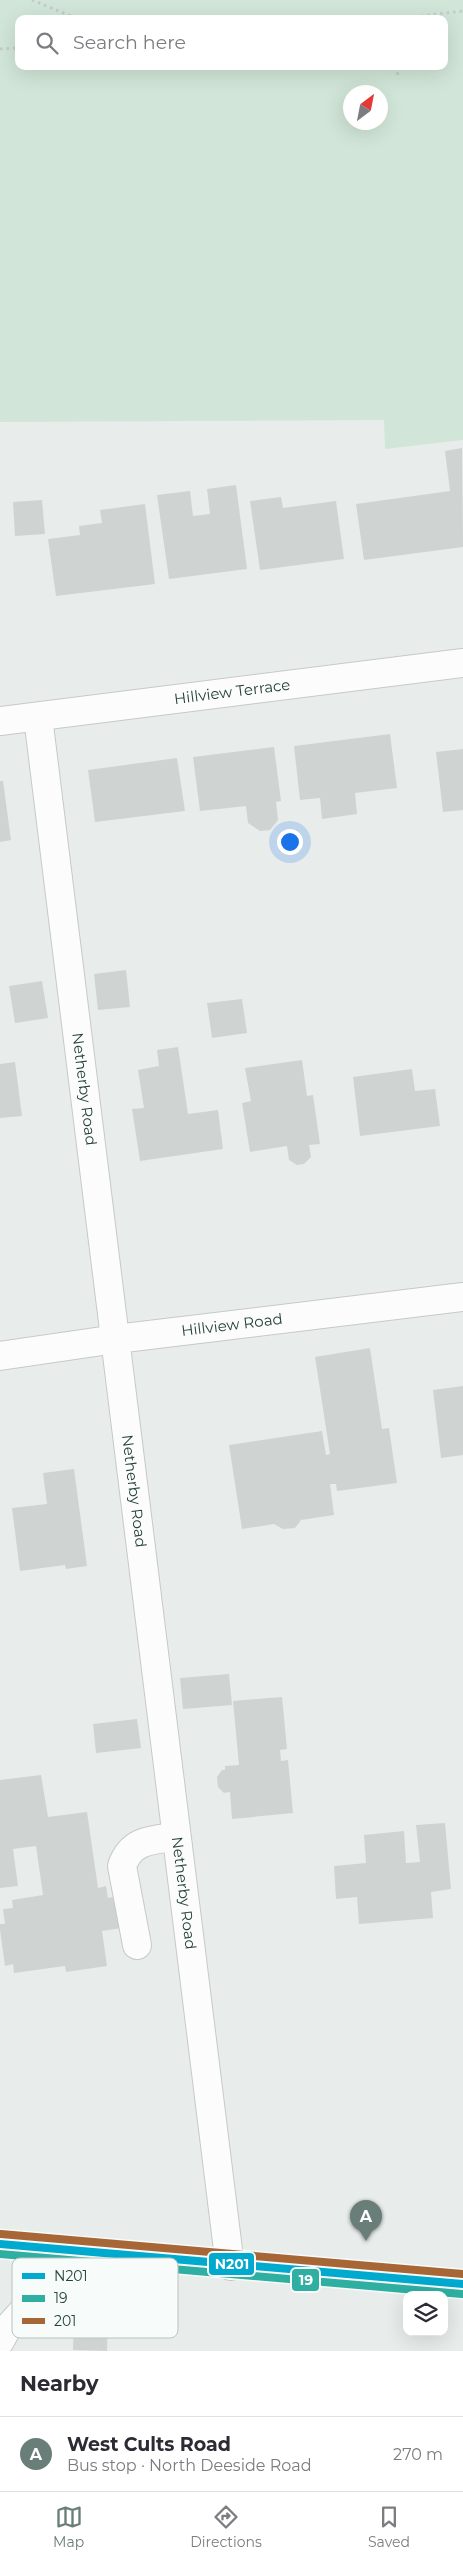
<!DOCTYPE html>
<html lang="en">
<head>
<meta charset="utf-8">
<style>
  body { margin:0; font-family:Montserrat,sans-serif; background:#f2f2f3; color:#2b2b33 }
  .controls { position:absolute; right:15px; bottom:15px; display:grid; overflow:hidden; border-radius:10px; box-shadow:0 5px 20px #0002 }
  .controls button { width:45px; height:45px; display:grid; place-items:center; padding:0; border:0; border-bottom:1px solid #e1e1e2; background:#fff; color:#2b2b33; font:25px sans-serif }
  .compass { position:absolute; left:343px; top:85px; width:45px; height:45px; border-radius:50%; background:#fff; box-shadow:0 5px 20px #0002; rotate:32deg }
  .you { position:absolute; left:289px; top:841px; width:18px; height:18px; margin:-12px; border:4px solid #fff; border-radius:50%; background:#1a73e8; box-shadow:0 0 0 8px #1a73e833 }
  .badge { display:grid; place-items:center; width:32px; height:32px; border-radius:50%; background:#697e78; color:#fff; font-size:16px; font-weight:700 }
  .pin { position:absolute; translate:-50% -41px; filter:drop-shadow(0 1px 2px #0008) }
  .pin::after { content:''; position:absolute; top:26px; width:18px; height:15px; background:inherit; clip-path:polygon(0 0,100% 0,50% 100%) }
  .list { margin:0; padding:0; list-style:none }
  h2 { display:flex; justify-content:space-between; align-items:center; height:65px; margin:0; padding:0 20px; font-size:21px }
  h2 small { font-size:16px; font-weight:400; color:#7c7c81 }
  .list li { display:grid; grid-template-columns:32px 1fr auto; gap:15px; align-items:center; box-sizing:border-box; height:75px; padding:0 20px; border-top:1px solid #e1e1e2 }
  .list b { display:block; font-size:19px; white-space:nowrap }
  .list p { margin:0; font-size:16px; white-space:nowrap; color:#7c7c81 }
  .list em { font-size:16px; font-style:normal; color:#7c7c81 }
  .icon { flex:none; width:28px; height:28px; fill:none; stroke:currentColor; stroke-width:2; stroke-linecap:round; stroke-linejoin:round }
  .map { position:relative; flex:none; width:463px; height:2351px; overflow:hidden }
  .search { position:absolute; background:#fff; box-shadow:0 5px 20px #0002; left:15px; right:15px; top:15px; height:55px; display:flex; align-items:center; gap:12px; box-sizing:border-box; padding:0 18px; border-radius:10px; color:#7c7c81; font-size:19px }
  .sheet { height:140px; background:#fff }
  nav { display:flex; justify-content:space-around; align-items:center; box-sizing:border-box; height:70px; border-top:1px solid #e1e1e2; background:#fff; font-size:14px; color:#7c7c81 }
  nav a { display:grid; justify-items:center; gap:2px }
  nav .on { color:#697e78 }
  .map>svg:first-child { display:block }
</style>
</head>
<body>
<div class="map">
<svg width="463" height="2351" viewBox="0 0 463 2351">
  <rect width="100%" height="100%" fill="#e8edeb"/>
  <path fill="#d1e6d8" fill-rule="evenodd" d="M 0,0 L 463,0 L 463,440 L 385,449 L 384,420 L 0,422 ZM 19,19 L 444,19 L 444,66 L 19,66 ZM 350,92 L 380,92 L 380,122 L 350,122 Z"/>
  <g fill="#cfd4d2">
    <polygon points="462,448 463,547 364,560 356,504 450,491 445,451"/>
    <polygon points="236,485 247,569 169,579 157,495 190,491 193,516 210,514 207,489"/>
    <polygon points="281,497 283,508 336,501 344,559 260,570 250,501"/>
    <polygon points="42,500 45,534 15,536 13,502"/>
    <polygon points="145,504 155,584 56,596 48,539 80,535 79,526 102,523 100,510"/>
    <polygon points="390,734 397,788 355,793 357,814 322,819 320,798 300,800 294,746"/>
    <polygon points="274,747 281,801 276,802 278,820 270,830 260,831 248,823 246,806 200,811 193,757"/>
    <polygon points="463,749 463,810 443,812 436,752"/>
    <polygon points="177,758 185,811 95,822 88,770"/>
    <polygon points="0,781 3,781 11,840 0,842"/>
    <polygon points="126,970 130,1007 98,1010 94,974"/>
    <polygon points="42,981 48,1018 15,1023 9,986"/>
    <polygon points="242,999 247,1033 212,1038 207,1003"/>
    <polygon points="178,1047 188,1114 218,1110 223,1149 140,1161 132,1109 144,1108 138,1070 159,1066 157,1050"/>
    <polygon points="302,1060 307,1096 313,1095 320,1144 309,1145 311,1157 304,1164 297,1165 289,1160 287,1146 250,1152 242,1103 251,1101 245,1068"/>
    <polygon points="15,1062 22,1116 0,1118 0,1064"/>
    <polygon points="412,1069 415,1091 435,1089 440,1126 360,1136 353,1077"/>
    <polygon points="370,1348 382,1429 389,1428 397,1483 337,1491 336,1484 330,1484 334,1515 301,1520 295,1528 283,1529 274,1524 242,1529 229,1445 322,1431 326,1455 330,1454 315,1357"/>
    <polygon points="463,1386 463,1455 441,1458 433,1390"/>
    <polygon points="74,1469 87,1566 66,1569 65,1565 20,1571 12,1508 47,1504 43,1473"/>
    <polygon points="229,1674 232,1705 183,1709 180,1678"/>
    <polygon points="282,1697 287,1749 280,1750 281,1761 288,1760 293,1813 232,1819 230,1792 224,1793 218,1787 217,1777 222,1770 225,1770 225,1766 239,1765 233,1701"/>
    <polygon points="137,1719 141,1748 96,1753 93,1724"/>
    <polygon points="41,1775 48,1817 87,1812 98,1888 106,1886 108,1898 118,1896 122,1928 102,1931 107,1966 66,1972 65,1966 14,1973 13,1964 5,1966 0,1930 0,1924 5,1924 3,1909 13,1908 12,1900 43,1895 36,1846 13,1849 18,1886 0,1888 0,1780"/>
    <polygon points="445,1823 451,1889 431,1892 433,1918 359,1924 357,1897 336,1899 334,1866 366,1863 364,1835 404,1831 406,1863 420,1862 416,1825"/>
    <polygon points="75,2290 109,2291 107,2351 73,2350"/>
  </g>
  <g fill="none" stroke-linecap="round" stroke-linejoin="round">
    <g stroke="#c5cac8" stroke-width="30">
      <g id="minor">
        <path id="s1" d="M 38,717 L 230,2266"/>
        <path id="s2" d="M 0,721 L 463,663"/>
        <path id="s3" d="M 0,1356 L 116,1339 L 463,1297"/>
        <path d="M 137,1945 L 122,1866 C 131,1840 151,1840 175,1837"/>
        <polyline points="0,2341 6,2330 79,2250"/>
      </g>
    </g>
    <g stroke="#c3ccc9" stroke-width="30">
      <polyline id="major" points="0,2244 463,2284"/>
    </g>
    <g stroke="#c3ccca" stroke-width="3" stroke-dasharray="2.5 4" stroke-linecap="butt">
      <polyline points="32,0 78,19"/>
      <polyline points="395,19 463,11"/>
      <polyline points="0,49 19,48"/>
      <polyline points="397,66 398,79"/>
    </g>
    <use href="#minor" stroke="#fcfcfc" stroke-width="28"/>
    <use href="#major" stroke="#cfd7d5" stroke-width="28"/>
    <g stroke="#f7fbf9" stroke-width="11">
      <polyline id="bus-1" points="0,2244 463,2284"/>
    </g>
    <g stroke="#f7fbf9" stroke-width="11">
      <polyline id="bus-2" points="0,2254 462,2294"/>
    </g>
    <g stroke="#f7fbf9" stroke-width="11">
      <polyline id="bus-3" points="1,2234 463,2274"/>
    </g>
    <use href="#bus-1" stroke="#00a9ce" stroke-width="8"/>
    <use href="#bus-2" stroke="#2eafa2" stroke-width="8"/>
    <use href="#bus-3" stroke="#a66635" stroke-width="8"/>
  </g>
  <g text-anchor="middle" stroke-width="4" stroke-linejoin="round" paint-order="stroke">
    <g font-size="15" fill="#24423a" stroke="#f7fbf9">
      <text dy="5" stroke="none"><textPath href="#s2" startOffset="234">Hillview Terrace</textPath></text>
      <text dy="5" stroke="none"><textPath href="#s1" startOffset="375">Netherby Road</textPath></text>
      <text dy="5" stroke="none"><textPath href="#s3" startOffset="234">Hillview Road</textPath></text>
      <text dy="5" stroke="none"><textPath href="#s1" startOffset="780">Netherby Road</textPath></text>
      <text dy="5" stroke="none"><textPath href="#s1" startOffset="1185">Netherby Road</textPath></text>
    </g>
  </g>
  <rect x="12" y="2258" width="166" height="80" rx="8" fill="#f7fbf9" stroke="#b8c4c0" stroke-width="1"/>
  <rect x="22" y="2273" width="23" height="6" fill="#00a9ce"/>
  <rect x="22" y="2295" width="23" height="7" fill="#2eafa2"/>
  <rect x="22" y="2318" width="23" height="6" fill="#a66635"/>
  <g font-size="14" fill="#24423a">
    <text x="54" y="2281">N201</text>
    <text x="54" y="2303">19</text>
    <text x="54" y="2326">201</text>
  </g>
  <g stroke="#f7fbf9" stroke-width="2">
    <rect x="208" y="2252" width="47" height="24" rx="5" fill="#00a9ce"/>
    <rect x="291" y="2268" width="29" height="24" rx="5" fill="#2eafa2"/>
  </g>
  <g font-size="14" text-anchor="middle" font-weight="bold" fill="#fff">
    <text x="232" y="2269">N201</text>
    <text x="306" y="2285">19</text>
  </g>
</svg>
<div class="controls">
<button><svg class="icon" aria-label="layers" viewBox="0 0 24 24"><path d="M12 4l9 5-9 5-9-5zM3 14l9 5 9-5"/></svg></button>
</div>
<svg class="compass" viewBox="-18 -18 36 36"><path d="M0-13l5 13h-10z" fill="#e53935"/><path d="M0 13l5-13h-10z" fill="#7c7c81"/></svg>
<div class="you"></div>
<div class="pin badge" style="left:366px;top:2241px">A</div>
<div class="search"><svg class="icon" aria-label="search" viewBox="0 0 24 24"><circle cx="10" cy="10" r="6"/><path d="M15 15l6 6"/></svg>Search here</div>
</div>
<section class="sheet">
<h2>Nearby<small></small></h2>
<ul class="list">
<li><span class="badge">A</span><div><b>West Cults Road</b><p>Bus stop · North Deeside Road</p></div><em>270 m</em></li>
</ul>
</section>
<nav>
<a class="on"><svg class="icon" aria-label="map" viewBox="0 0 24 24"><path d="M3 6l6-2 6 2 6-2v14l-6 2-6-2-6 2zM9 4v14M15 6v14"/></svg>Map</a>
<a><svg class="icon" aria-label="directions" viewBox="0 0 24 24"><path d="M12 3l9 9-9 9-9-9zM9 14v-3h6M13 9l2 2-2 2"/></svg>Directions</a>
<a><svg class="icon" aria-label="saved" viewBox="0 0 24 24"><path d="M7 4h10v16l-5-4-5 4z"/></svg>Saved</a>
</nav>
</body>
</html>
